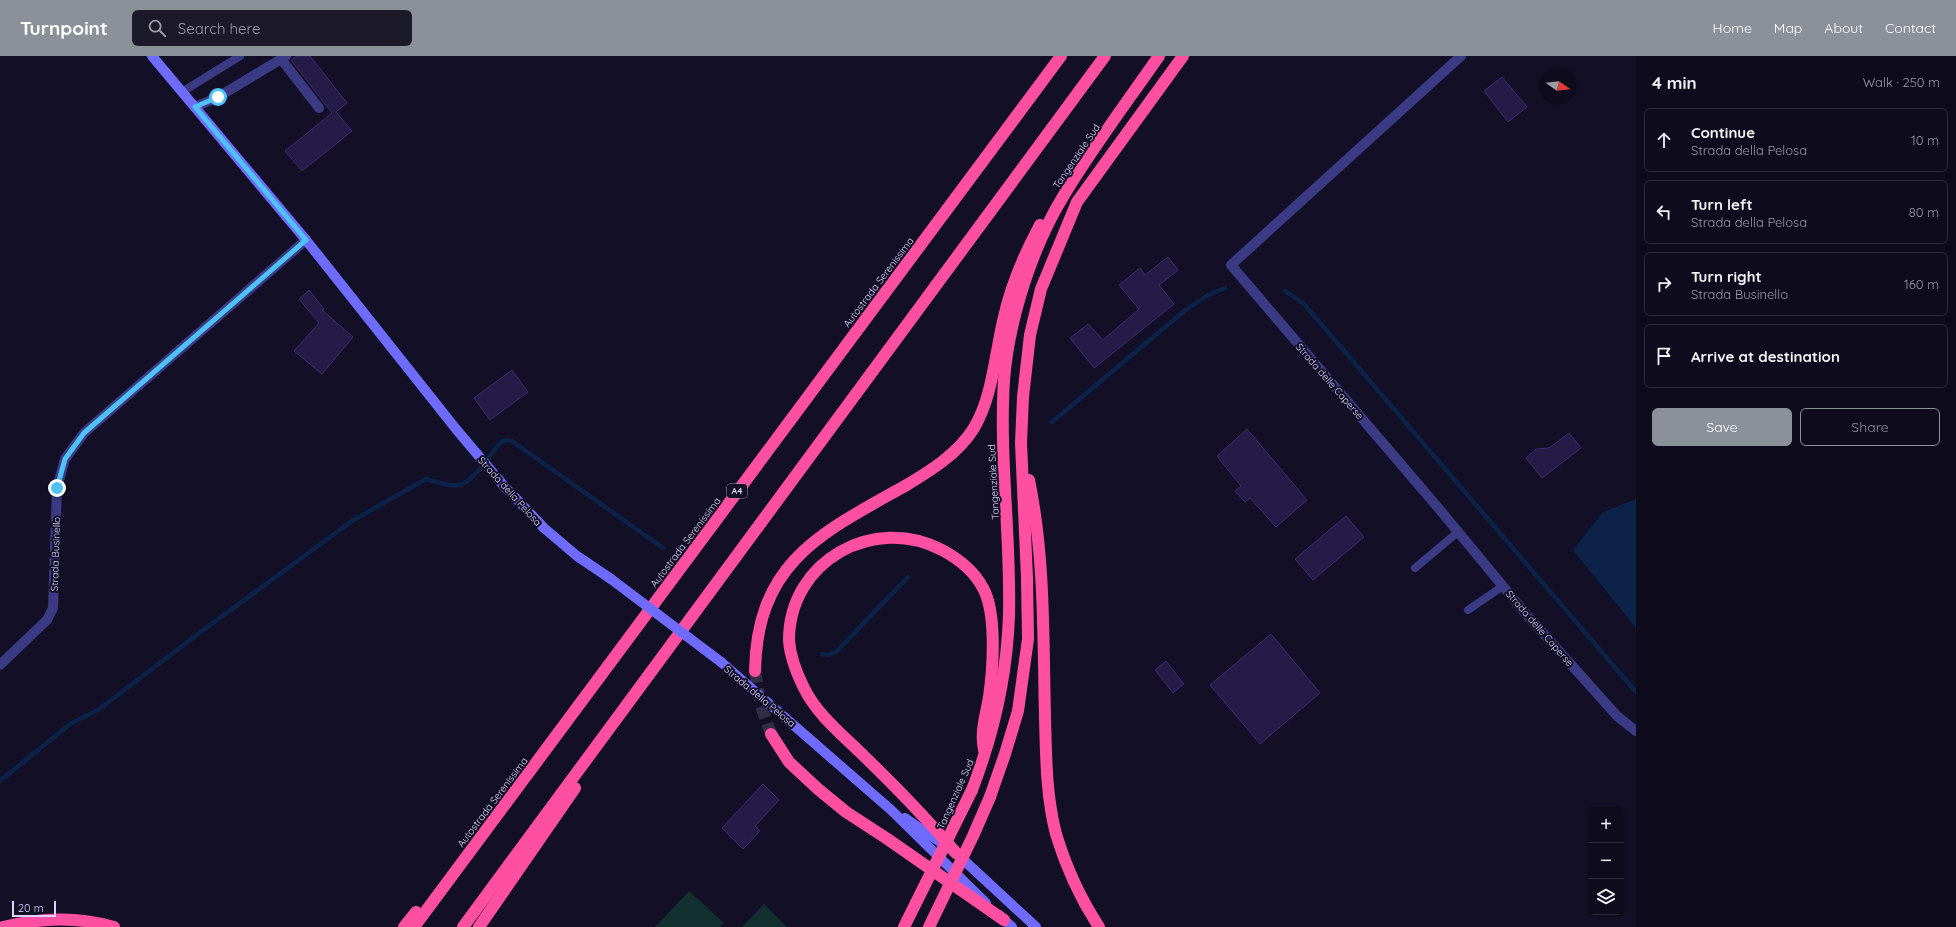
<!DOCTYPE html>
<html lang="en">
<head>
<meta charset="utf-8">
<style>
  body { margin:0; font-family:Quicksand,sans-serif; background:#1c1929; color:#f1f3f6 }
  .controls { position:absolute; right:12px; bottom:12px; display:grid; overflow:hidden; border-radius:6px; box-shadow:0 1px 3px #0004 }
  .controls button { width:36px; height:36px; display:grid; place-items:center; padding:0; border:0; border-bottom:1px solid #2e2b3b; background:#0e0b1c; color:#f1f3f6; font:20px sans-serif }
  .compass { position:absolute; left:1540px; top:12px; width:36px; height:36px; border-radius:50%; background:#0e0b1c; box-shadow:0 1px 3px #0004; rotate:104deg }
  .scale { position:absolute; left:12px; bottom:10px; width:44px; box-sizing:border-box; padding-left:4px; border:2px solid #d9d4ff; border-top:0; font-size:11px; line-height:14px; white-space:nowrap; color:#d9d4ff; -webkit-text-stroke:3px #130f26; paint-order:stroke }
  .stop { position:absolute; width:12px; height:12px; margin:-9px; border:3px solid #4fc3f7; border-radius:50%; background:#fff }
  .stop.end { background:#4fc3f7; border-color:#fff; box-shadow:0 1px 4px #0008 }
  .list { margin:0; padding:0; list-style:none }
  h2 { display:flex; justify-content:space-between; align-items:center; height:52px; margin:0; padding:0 16px; font-size:17px }
  h2 small { font-size:13px; font-weight:400; color:#9b9ba3 }
  .list li { display:grid; grid-template-columns:26px 1fr auto; gap:12px; align-items:center; box-sizing:border-box; height:64px; margin:0 8px 8px; padding:0 8px; border:1px solid #2e2b3b; border-radius:6px }
  .list b { display:block; font-size:15px; white-space:nowrap }
  .list p { margin:0; font-size:13px; white-space:nowrap; color:#9b9ba3 }
  .list em { font-size:13px; font-style:normal; color:#9b9ba3 }
  .actions { display:flex; gap:8px; padding:12px 16px }
  .actions a { flex:1; padding:9px 0; border:1px solid #8c9099; border-radius:6px; text-align:center; font-size:14px; color:#8c9099 }
  .actions .main { background:#8c9099; color:#fff }
  .icon { flex:none; width:22px; height:22px; fill:none; stroke:currentColor; stroke-width:2; stroke-linecap:round; stroke-linejoin:round }
  .map { position:relative; flex:none; width:1636px; height:871px; overflow:hidden }
  header { display:flex; align-items:center; gap:24px; box-sizing:border-box; height:56px; padding:0 20px; background:#8c9099; color:#fff }
  header strong { font-size:19px }
  nav { display:flex; gap:22px; margin-inline-start:auto; font-size:14px }
  .search { width:280px; height:36px; background:#1c1929; display:flex; align-items:center; gap:10px; box-sizing:border-box; padding:0 14px; border-radius:6px; color:#9b9ba3; font-size:15px }
  main { display:flex }
  aside { flex:1; background:#0e0b1c }
  .map>svg:first-child { display:block }
</style>
</head>
<body>
<header>
<strong>Turnpoint</strong>
<div class="search"><svg class="icon" aria-label="search" viewBox="0 0 24 24"><circle cx="10" cy="10" r="6"/><path d="M15 15l6 6"/></svg>Search here</div>
<nav><a>Home</a><a>Map</a><a>About</a><a>Contact</a></nav>
</header>
<main>
<div class="map">
<svg width="1636" height="871" viewBox="0 0 1636 871">
  <rect width="100%" height="100%" fill="#130f26"/>
  <g fill="#12302f">
    <polygon points="689,835 724,867 720,871 655,871"/>
    <polygon points="764,848 787,871 742,871"/>
  </g>
  <polygon fill="#0c2248" points="1636,443 1636,572 1573,494 1603,456"/>
  <g fill="none" stroke-linecap="round" stroke-linejoin="round">
    <g stroke="#0c2248" stroke-width="4.5">
      <polyline points="1285,235 1304,248 1636,636"/>
      <polyline points="1052,366 1183,256 1208,239 1225,232"/>
      <polyline points="822,598 829,599 837,595 908,521"/>
      <path d="M 0,725 L 70,668 L 98,654 L 202,575 L 352,465 L 426,423 C 437,426 449,431 460,429 C 473,426 492,396 501,386 L 507,384 L 512,385 L 663,492"/>
    </g>
  </g>
  <g fill="#241b47" stroke="#3b2d73">
    <polygon points="297,0 310,0 347,47 336,56 352,75 302,115 285,95 332,57 291,4"/>
    <polygon points="1502,21 1527,51 1508,66 1484,35"/>
    <polygon points="1168,201 1178,214 1159,229 1174,248 1094,312 1070,282 1088,268 1103,284 1139,253 1119,229 1140,212 1145,219"/>
    <polygon points="309,234 324,253 322,254 353,281 322,318 294,295 319,267 299,243"/>
    <polygon points="512,314 528,336 490,364 474,342"/>
    <polygon points="1247,373 1307,444 1276,471 1250,442 1245,446 1235,435 1241,430 1217,400"/>
    <polygon points="1569,377 1581,392 1542,422 1526,402 1536,393 1549,392"/>
    <polygon points="1346,460 1364,481 1313,524 1295,503"/>
    <polygon points="1271,578 1320,637 1260,688 1210,629"/>
    <polygon points="1166,605 1184,628 1173,637 1155,614"/>
    <polygon points="763,728 779,744 755,770 760,775 743,793 722,772"/>
  </g>
  <g fill="none" stroke-linecap="round" stroke-linejoin="round">
    <polyline stroke="#312d47" stroke-width="12" stroke-dasharray="12 6" stroke-linecap="butt" points="755,615 761,650 771,678"/>
    <g stroke="#3d3a85" stroke-width="8">
      <polyline points="182,36 240,0"/>
      <polyline points="1415,512 1458,476"/>
      <polyline points="1468,554 1503,530"/>
    </g>
    <g stroke="#3d3a85" stroke-width="10">
      <polyline points="1461,0 1231,209 1440,454 1526,558 1617,660 1636,675"/>
      <polyline points="281,3 319,52"/>
      <polyline points="195,51 218,41 286,0"/>
      <polyline points="0,609 47,564 53,552 57,432 65,403 84,377 306,184"/>
    </g>
    <g stroke="#6f6bff" stroke-width="10">
      <polyline points="152,0 306,184 456,373 504,430 544,472 577,500 611,523"/>
      <polyline points="721,606 890,753 986,847"/>
      <polyline points="905,762 956,797 1036,871"/>
      <polyline points="999,859 1012,871"/>
    </g>
    <g stroke="#ff4fa3" stroke-width="12">
      <path d="M 1029,424 C 1045,501 1043,581 1045,660 C 1046,698 1046,740 1056,778 C 1066,811 1080,842 1099,871"/>
      <path d="M 755,615 C 757,506 821,477 905,430 C 930,415 958,398 974,372 C 993,340 995,297 1004,261 C 1011,228 1024,199 1040,169"/>
      <polyline points="771,678 789,706 818,733 846,756 886,782 1004,864"/>
      <path d="M 972,734 C 994,677 1007,620 1009,559 C 1011,480 999,402 1004,324 C 1009,263 1032,191 1064,139 C 1093,91 1127,46 1159,0"/>
      <polyline points="990,741 1005,698 1018,655 1028,583 1027,522 1021,387 1023,341 1030,279 1041,233 1077,146 1183,0"/>
      <path d="M 956,797 C 927,763 897,732 865,701 C 844,680 817,659 804,632 C 797,618 790,600 789,584 C 789,505 874,458 942,494 C 959,503 974,515 983,532 C 997,557 993,613 989,641 C 986,659 980,676 984,694"/>
      <path d="M 3,871 C 41,862 76,860 114,871"/>
      <polyline points="404,871 416,856"/>
      <polyline points="414,871 1061,0"/>
      <polyline points="463,871 1105,0"/>
      <polyline points="479,871 575,732"/>
    </g>
    <polyline stroke="#6f6bff" stroke-width="10" points="611,523 721,606"/>
    <g stroke="#ff4fa3" stroke-width="12">
      <polyline points="904,871 972,734"/>
      <polyline points="929,871 973,780 990,741"/>
    </g>
  </g>
  <g fill="none" stroke-linecap="round" stroke-linejoin="round">
    <polyline stroke="#4fc3f7" stroke-width="5" points="57,432 65,403 84,377 306,184 195,51 218,41"/>
  </g>
  <g text-anchor="middle" stroke-width="4" stroke-linejoin="round" paint-order="stroke">
    <rect fill="#130f26" stroke="#9e99be" stroke-width="1" x="727" y="428" width="20" height="14" rx="3"/>
    <g font-size="9" font-weight="bold" fill="#d9d4ff">
      <text x="737" y="438">A4</text>
    </g>
    <g font-size="10" fill="#d9d4ff" stroke="#130f26">
      <text transform="translate(1076 100) rotate(-56)" y="4">Tangenziale Sud</text>
      <text transform="translate(878 226) rotate(-53)" y="4">Autostrada Serenissima</text>
      <text transform="translate(1330 325) rotate(49)" y="4">Strada delle Caperse</text>
      <text transform="translate(993 426) rotate(-93)" y="4">Tangenziale Sud</text>
      <text transform="translate(510 435) rotate(48)" y="4">Strada della Pelosa</text>
      <text transform="translate(685 486) rotate(-53)" y="4">Autostrada Serenissima</text>
      <text transform="translate(55 498) rotate(-88)" y="4">Strada Businello</text>
      <text transform="translate(1540 572) rotate(49)" y="4">Strada delle Caperse</text>
      <text transform="translate(760 640) rotate(40)" y="4">Strada della Pelosa</text>
      <text transform="translate(955 738) rotate(-66)" y="4">Tangenziale Sud</text>
      <text transform="translate(492 746) rotate(-53)" y="4">Autostrada Serenissima</text>
    </g>
  </g>
</svg>
<div class="controls">
<button>+</button>
<button>−</button>
<button><svg class="icon" aria-label="layers" viewBox="0 0 24 24"><path d="M12 4l9 5-9 5-9-5zM3 14l9 5 9-5"/></svg></button>
</div>
<svg class="compass" viewBox="-18 -18 36 36"><path d="M0-13l5 13h-10z" fill="#e53935"/><path d="M0 13l5-13h-10z" fill="#9b9ba3"/></svg>
<div class="scale">20 m</div>
<div class="stop" style="left:218px;top:41px"></div>
<div class="stop end" style="left:57px;top:432px"></div>
</div>
<aside>
<h2>4 min<small>Walk · 250 m</small></h2>
<ul class="list">
<li><svg class="icon" aria-label="ahead" viewBox="0 0 24 24"><path d="M12 20V5M6 11l6-6 6 6"/></svg><div><b>Continue</b><p>Strada della Pelosa</p></div><em>10 m</em></li>
<li><svg class="icon" aria-label="left" viewBox="0 0 24 24"><path d="M17 20v-9H6M10 6l-5 5 5 5"/></svg><div><b>Turn left</b><p>Strada della Pelosa</p></div><em>80 m</em></li>
<li><svg class="icon" aria-label="right" viewBox="0 0 24 24"><path d="M7 20v-9h11M14 6l5 5-5 5"/></svg><div><b>Turn right</b><p>Strada Businello</p></div><em>160 m</em></li>
<li><svg class="icon" aria-label="arrive" viewBox="0 0 24 24"><path d="M6 21V4h12l-3 4 3 4H6"/></svg><div><b>Arrive at destination</b></div></li>
</ul>
<div class="actions"><a class="main">Save</a><a>Share</a></div>
</aside>
</main>
</body>
</html>
